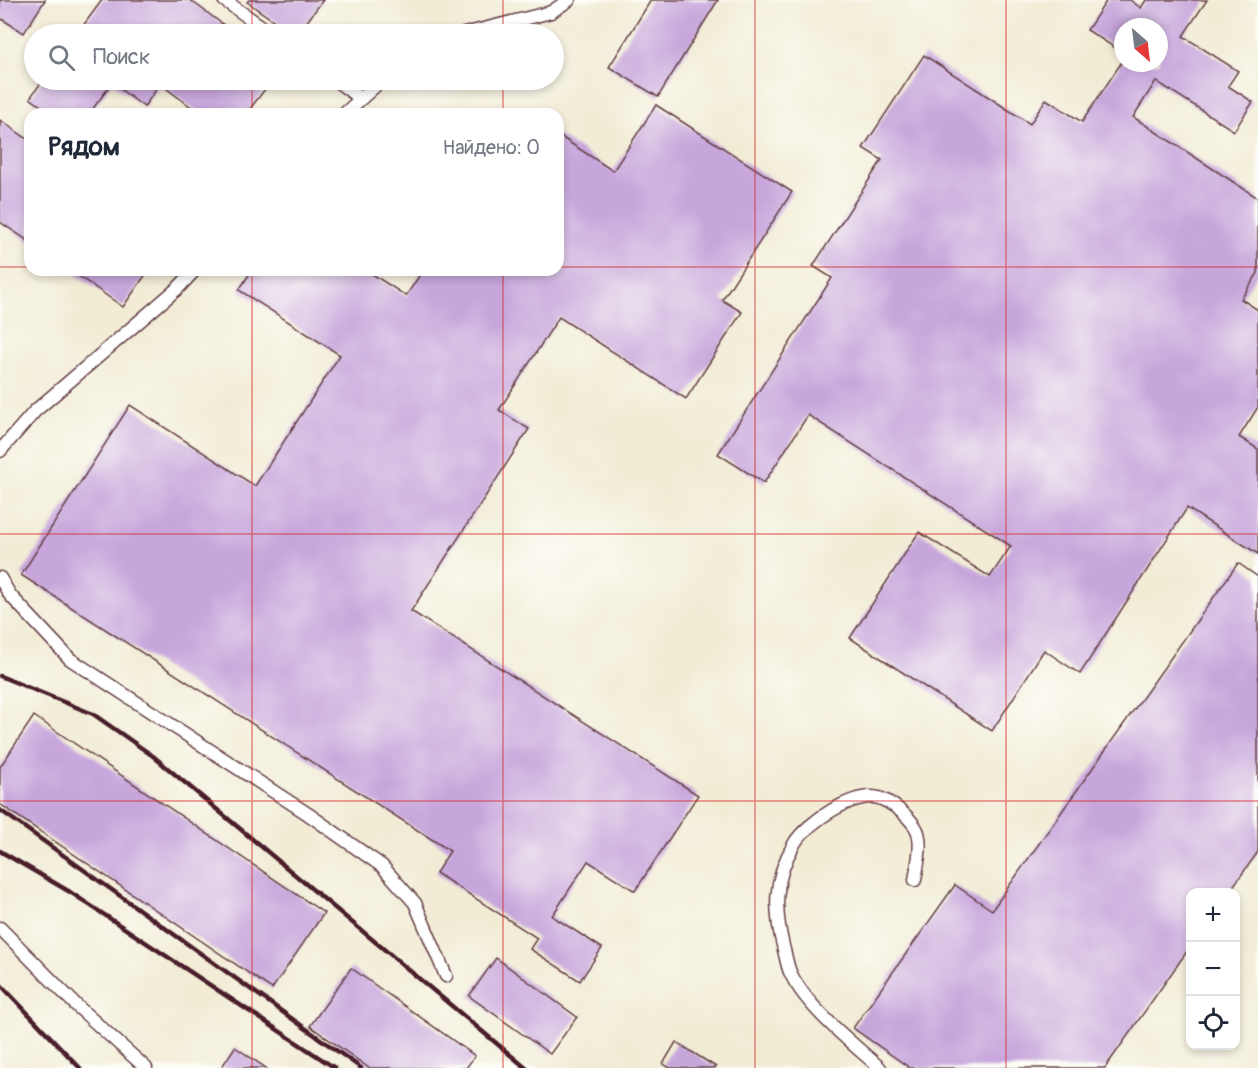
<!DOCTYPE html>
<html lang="ru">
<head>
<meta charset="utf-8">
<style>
  body { margin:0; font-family:Pangolin,sans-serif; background:#f6f6f7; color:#1f2937 }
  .controls { position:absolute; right:18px; bottom:18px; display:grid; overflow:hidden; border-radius:12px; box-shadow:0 3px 9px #0003 }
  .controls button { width:54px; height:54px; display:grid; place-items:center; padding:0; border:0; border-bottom:2px solid #e0e1e3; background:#fff; color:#1f2937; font:30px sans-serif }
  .compass { position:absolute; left:1114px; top:18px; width:54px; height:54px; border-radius:50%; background:#fff; box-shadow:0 3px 9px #0003; rotate:152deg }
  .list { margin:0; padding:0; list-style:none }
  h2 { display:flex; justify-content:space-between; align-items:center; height:78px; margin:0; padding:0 24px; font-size:26px }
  h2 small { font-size:20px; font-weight:400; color:#747a83 }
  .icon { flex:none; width:33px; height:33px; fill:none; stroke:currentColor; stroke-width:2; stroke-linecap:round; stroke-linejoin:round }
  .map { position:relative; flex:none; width:1258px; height:1068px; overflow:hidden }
  .search { position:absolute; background:#fff; box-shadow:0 3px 9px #0003; left:24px; top:24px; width:540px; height:66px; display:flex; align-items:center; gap:15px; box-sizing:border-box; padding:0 21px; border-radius:33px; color:#747a83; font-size:22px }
  .panel { position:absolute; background:#fff; box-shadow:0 3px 9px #0003; left:24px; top:108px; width:540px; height:168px; border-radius:18px }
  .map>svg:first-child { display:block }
</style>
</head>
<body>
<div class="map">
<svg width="1258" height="1068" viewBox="0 0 1258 1068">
  <rect width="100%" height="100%" fill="#fdfcf7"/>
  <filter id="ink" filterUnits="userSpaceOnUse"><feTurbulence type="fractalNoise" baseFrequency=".0167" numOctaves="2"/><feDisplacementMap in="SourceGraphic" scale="12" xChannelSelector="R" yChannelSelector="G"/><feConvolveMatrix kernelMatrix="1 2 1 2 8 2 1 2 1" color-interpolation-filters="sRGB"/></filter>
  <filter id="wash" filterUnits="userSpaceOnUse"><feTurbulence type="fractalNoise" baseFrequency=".008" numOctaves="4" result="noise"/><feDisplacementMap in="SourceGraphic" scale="24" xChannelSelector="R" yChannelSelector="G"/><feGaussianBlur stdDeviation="1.35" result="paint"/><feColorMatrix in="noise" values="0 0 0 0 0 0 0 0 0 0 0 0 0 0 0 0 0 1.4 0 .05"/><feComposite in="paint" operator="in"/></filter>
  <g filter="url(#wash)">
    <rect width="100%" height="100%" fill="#f2ecd5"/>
    <g id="blocks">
      <g fill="#c7a6dc">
        <polygon points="0,0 45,0 24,33 0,18"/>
        <polygon points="102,0 190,0 236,34 77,34"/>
        <polygon points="249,0 323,0 298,34 293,34 247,2"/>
        <polygon points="651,0 718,0 658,97 609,67"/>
        <polygon points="1107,0 1130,0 1141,8 1146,0 1207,0 1183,36 1238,71 1228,86 1253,102 1234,131 1156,81 1133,117 1258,198 1258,273 1241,299 1258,310 1258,407 1239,437 1258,449 1258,554 1187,508 1080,674 1044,650 992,731 850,638 919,532 990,577 1011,546 808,415 764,483 718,454 832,278 813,266 882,160 863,148 924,55 1030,124 1046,99 1082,122 1123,60 1123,63 1159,63 1159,27 1123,27 1123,53 1087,30"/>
        <polygon points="43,80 272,80 246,114 201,114 160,84 144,107 112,83 89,114 52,114 30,98"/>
        <polygon points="656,105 792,192 722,300 742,312 686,399 559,317 499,410 529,429 411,611 698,795 635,891 588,861 552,916 602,948 580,981 530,949 537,938 436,873 450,851 21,575 130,405 255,486 340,355 239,290 252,270 366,270 406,296 423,270 558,270 558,135 613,171"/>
        <polygon points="0,120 30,141 30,242 0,222"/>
        <polygon points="70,270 149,270 123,307"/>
        <polygon points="1238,563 1258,577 1258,852 1229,892 1190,892 1190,947 1105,1068 910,1068 853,1028 955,885 992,910"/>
        <polygon points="34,716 324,913 272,989 0,804 0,767"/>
        <polygon points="496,958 577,1017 550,1054 469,996"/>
        <polygon points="351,968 475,1056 466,1068 369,1068 310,1026"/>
        <polygon points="676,1042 716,1067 715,1068 670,1068 663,1064"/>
        <polygon points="235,1047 266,1068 221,1068"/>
      </g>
    </g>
  </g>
  <g filter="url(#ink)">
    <use href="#blocks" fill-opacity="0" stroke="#633e44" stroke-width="1.5"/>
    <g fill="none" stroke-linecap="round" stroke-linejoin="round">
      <g stroke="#633e44" stroke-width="15">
        <g id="lane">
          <polyline points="224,0 272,34"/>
          <polyline points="464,34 551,12 569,0"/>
          <polyline points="335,80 360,98"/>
          <polyline points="344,114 382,80"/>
          <polyline points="0,451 35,411 178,288 195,270"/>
          <polyline points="0,578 10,595 70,659 308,814 382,866 415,903 446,976"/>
          <polyline points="0,928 77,1006 146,1068"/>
          <path d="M 880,1068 C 851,1042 806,1007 790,972 C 787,965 786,957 784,950 C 774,911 773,880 794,844 C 806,823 854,791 879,798 C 892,802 911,818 917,830 C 923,844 917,866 915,880"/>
        </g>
      </g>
      <use href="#lane" stroke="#fff" stroke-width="12"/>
      <g stroke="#4a1f2b" stroke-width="4.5">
        <polyline points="0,676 93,714 153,756 526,1068"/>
        <polyline points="0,810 361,1068"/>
        <polyline points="0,851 70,892 335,1068"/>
        <polyline points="0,984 80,1068"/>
      </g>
    </g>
  </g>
  <path fill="none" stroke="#d62828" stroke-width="1.5" stroke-opacity="0.55" d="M 252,0 L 252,34M 503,0 L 503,34M 755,0 L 755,1068M 1006,0 L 1006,1068M 252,80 L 252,114M 503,80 L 503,114M 0,267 L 30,267M 558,267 L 1258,267M 252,270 L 252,1068M 503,270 L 503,1068M 0,534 L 1258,534M 0,801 L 1258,801"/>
</svg>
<div class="controls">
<button>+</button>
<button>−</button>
<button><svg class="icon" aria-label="locate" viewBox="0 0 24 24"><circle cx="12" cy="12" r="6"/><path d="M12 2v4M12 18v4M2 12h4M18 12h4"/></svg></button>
</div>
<svg class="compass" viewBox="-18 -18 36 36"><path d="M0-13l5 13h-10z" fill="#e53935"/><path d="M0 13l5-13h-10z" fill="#747a83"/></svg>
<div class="search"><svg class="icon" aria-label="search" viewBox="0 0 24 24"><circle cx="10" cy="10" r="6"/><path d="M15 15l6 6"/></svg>Поиск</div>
<section class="panel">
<h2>Рядом<small>Найдено: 0</small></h2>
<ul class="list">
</ul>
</section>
</div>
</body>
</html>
